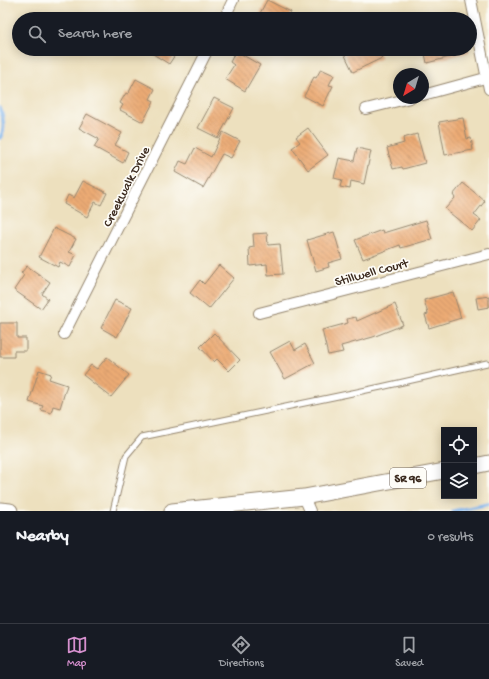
<!DOCTYPE html>
<html lang="en">
<head>
<meta charset="utf-8">
<style>
  body { margin:0; font-family:"Gochi Hand",sans-serif; background:#242831; color:#f1f3f6 }
  .controls { position:absolute; right:12px; bottom:12px; display:grid; overflow:hidden; border-radius:0px; box-shadow:0 2px 10px #0003 }
  .controls button { width:36px; height:36px; display:grid; place-items:center; padding:0; border:0; border-bottom:1px solid #363941; background:#171b24; color:#f1f3f6; font:20px sans-serif }
  .compass { position:absolute; left:393px; top:68px; width:36px; height:36px; border-radius:50%; background:#171b24; box-shadow:0 2px 10px #0003; rotate:218deg }
  .list { margin:0; padding:0; list-style:none }
  h2 { display:flex; justify-content:space-between; align-items:center; height:52px; margin:0; padding:0 16px; font-size:17px }
  h2 small { font-size:13px; font-weight:400; color:#9ea1a6 }
  .icon { flex:none; width:22px; height:22px; fill:none; stroke:currentColor; stroke-width:2; stroke-linecap:round; stroke-linejoin:round }
  .map { position:relative; flex:none; width:489px; height:511px; overflow:hidden }
  .search { position:absolute; background:#171b24; box-shadow:0 2px 10px #0003; left:12px; right:12px; top:12px; height:44px; display:flex; align-items:center; gap:10px; box-sizing:border-box; padding:0 14px; border-radius:22px; color:#9ea1a6; font-size:15px }
  .sheet { height:112px; background:#171b24 }
  nav { display:flex; justify-content:space-around; align-items:center; box-sizing:border-box; height:56px; border-top:1px solid #363941; background:#171b24; font-size:11px; color:#9ea1a6 }
  nav a { display:grid; justify-items:center; gap:2px }
  nav .on { color:#d690ce }
  .map>svg:first-child { display:block }
</style>
</head>
<body>
<div class="map">
<svg width="489" height="511" viewBox="0 0 489 511">
  <defs>
    <pattern id="building-back-hatch" width="6" height="6" patternUnits="userSpaceOnUse"><rect width="6" height="6" fill="#ecab75"/><path d="M-1 5l2 2M0 0l6 6M5-1l2 2" fill="none" stroke="#c08b5f"/></pattern>
  </defs>
  <rect width="100%" height="100%" fill="#fdfcf7"/>
  <filter id="ink" filterUnits="userSpaceOnUse"><feTurbulence type="fractalNoise" baseFrequency=".025" numOctaves="2"/><feDisplacementMap in="SourceGraphic" scale="8" xChannelSelector="R" yChannelSelector="G"/><feConvolveMatrix kernelMatrix="1 2 1 2 8 2 1 2 1" color-interpolation-filters="sRGB"/></filter>
  <filter id="wash" filterUnits="userSpaceOnUse"><feTurbulence type="fractalNoise" baseFrequency=".012" numOctaves="4" result="noise"/><feDisplacementMap in="SourceGraphic" scale="16" xChannelSelector="R" yChannelSelector="G"/><feGaussianBlur stdDeviation="0.9" result="paint"/><feColorMatrix in="noise" values="0 0 0 0 0 0 0 0 0 0 0 0 0 0 0 0 0 1.4 0 .05"/><feComposite in="paint" operator="in"/></filter>
  <g filter="url(#wash)">
    <rect width="100%" height="100%" fill="#ede0be"/>
    <g fill="none" stroke-linecap="round" stroke-linejoin="round">
      <g stroke="#7eb4ed" stroke-width="3.5">
        <path d="M 0,108 C 4,118 5,130 0,138"/>
        <polyline points="453,511 489,504"/>
      </g>
    </g>
    <g id="blocks">
      <g fill="url(#building-back-hatch)">
        <polygon points="267,0 291,12 288,19 257,19"/>
        <polygon points="145,49 179,49 169,64"/>
        <polygon points="342,49 377,49 382,58 353,72"/>
        <polygon points="424,49 468,49 469,52 427,63"/>
        <polygon points="236,51 260,65 245,91 225,79 234,65 230,62"/>
        <polygon points="321,69 334,75 329,85 333,86 323,106 304,96 314,77 316,78"/>
        <polygon points="136,79 155,89 150,99 154,101 143,122 120,110 123,105 120,103 126,93 128,94"/>
        <polygon points="214,98 234,108 218,138 198,128"/>
        <polygon points="87,114 122,133 115,145 128,152 123,163 94,147 99,139 79,128"/>
        <polygon points="463,118 467,139 471,138 473,150 445,155 439,122"/>
        <polygon points="308,128 328,155 308,170 292,148 300,142 296,137"/>
        <polygon points="223,132 240,141 231,158 222,154 203,188 175,172 180,161 187,164 195,148 211,157"/>
        <polygon points="417,134 425,163 403,169 402,167 393,169 387,148 404,143 403,138"/>
        <polygon points="357,148 371,151 364,184 351,181 350,189 340,187 342,180 334,178 339,158 354,161"/>
        <polygon points="83,181 107,193 101,205 95,202 87,217 64,204 68,195 74,198"/>
        <polygon points="463,183 485,201 474,215 481,220 472,231 445,209 455,198 453,195"/>
        <polygon points="426,220 432,239 401,248 400,245 363,259 355,240 382,230 383,233"/>
        <polygon points="54,228 76,239 69,252 76,255 70,267 60,262 58,267 39,257"/>
        <polygon points="334,232 342,259 328,263 329,267 316,271 307,240"/>
        <polygon points="267,233 268,245 280,244 283,274 268,275 267,264 250,266 249,248 254,247 253,234"/>
        <polygon points="219,265 234,278 209,309 190,293 200,280 204,284"/>
        <polygon points="27,266 50,282 42,294 48,299 41,309 14,290 24,275 21,273"/>
        <polygon points="453,292 461,318 429,328 425,315 428,314 424,300"/>
        <polygon points="489,296 489,307 478,309 476,298"/>
        <polygon points="115,300 132,308 117,337 101,328"/>
        <polygon points="395,304 403,325 373,337 341,346 343,352 328,355 322,330 348,323 347,319 356,317 357,321"/>
        <polygon points="0,323 17,323 17,338 26,338 26,351 14,351 14,357 0,357"/>
        <polygon points="214,333 240,360 229,371 217,359 214,362 200,347"/>
        <polygon points="290,341 295,350 305,344 315,363 285,379 270,352"/>
        <polygon points="107,357 129,375 111,397 83,375 91,365 97,369"/>
        <polygon points="39,370 51,374 49,379 67,385 60,408 53,406 51,413 41,410 43,406 29,402"/>
      </g>
    </g>
  </g>
  <g filter="url(#ink)">
    <use href="#blocks" fill-opacity="0" stroke="#94856e" stroke-width="1"/>
    <g fill="none" stroke-linecap="round" stroke-linejoin="round">
      <g stroke="#94856e" stroke-width="7">
        <polyline id="service" points="113,511 126,456 142,437 381,387 487,363"/>
      </g>
      <g stroke="#94856e" stroke-width="12">
        <g id="minor">
          <polyline points="471,0 489,89"/>
          <polyline points="224,19 233,0"/>
          <polyline points="423,95 489,77"/>
          <polyline points="366,109 410,98"/>
          <polyline points="259,313 489,254"/>
          <polyline points="64,334 208,49"/>
          <polyline points="304,497 310,511"/>
        </g>
      </g>
      <g stroke="#94856e" stroke-width="17">
        <g id="primary">
          <polyline points="474,466 489,463"/>
          <polyline points="0,510 10,511"/>
          <polyline points="172,511 304,497 444,471"/>
        </g>
      </g>
      <use href="#service" stroke="#fff" stroke-width="5"/>
      <use href="#minor" stroke="#fff" stroke-width="10"/>
      <use href="#primary" stroke="#fff" stroke-width="15"/>
    </g>
  </g>
  <g text-anchor="middle" stroke-width="3.5" stroke-linejoin="round" paint-order="stroke">
    <rect fill="#fdfcf7" stroke="#75695f" stroke-width="1" x="390" y="468" width="36" height="20" rx="3"/>
    <g font-size="12" font-weight="bold" fill="#3b2a1e">
      <text x="408" y="482">SR 96</text>
    </g>
    <g font-size="13" fill="#3b2a1e" stroke="#fdfcf7">
      <text transform="translate(125 186) rotate(-63)" y="5">Creekwalk Drive</text>
      <text transform="translate(371 271) rotate(-15)" y="5">Stillwell Court</text>
    </g>
  </g>
</svg>
<div class="controls">
<button><svg class="icon" aria-label="locate" viewBox="0 0 24 24"><circle cx="12" cy="12" r="6"/><path d="M12 2v4M12 18v4M2 12h4M18 12h4"/></svg></button>
<button><svg class="icon" aria-label="layers" viewBox="0 0 24 24"><path d="M12 4l9 5-9 5-9-5zM3 14l9 5 9-5"/></svg></button>
</div>
<svg class="compass" viewBox="-18 -18 36 36"><path d="M0-13l5 13h-10z" fill="#e53935"/><path d="M0 13l5-13h-10z" fill="#9ea1a6"/></svg>
<div class="search"><svg class="icon" aria-label="search" viewBox="0 0 24 24"><circle cx="10" cy="10" r="6"/><path d="M15 15l6 6"/></svg>Search here</div>
</div>
<section class="sheet">
<h2>Nearby<small>0 results</small></h2>
<ul class="list">
</ul>
</section>
<nav>
<a class="on"><svg class="icon" aria-label="map" viewBox="0 0 24 24"><path d="M3 6l6-2 6 2 6-2v14l-6 2-6-2-6 2zM9 4v14M15 6v14"/></svg>Map</a>
<a><svg class="icon" aria-label="directions" viewBox="0 0 24 24"><path d="M12 3l9 9-9 9-9-9zM9 14v-3h6M13 9l2 2-2 2"/></svg>Directions</a>
<a><svg class="icon" aria-label="saved" viewBox="0 0 24 24"><path d="M7 4h10v16l-5-4-5 4z"/></svg>Saved</a>
</nav>
</body>
</html>
